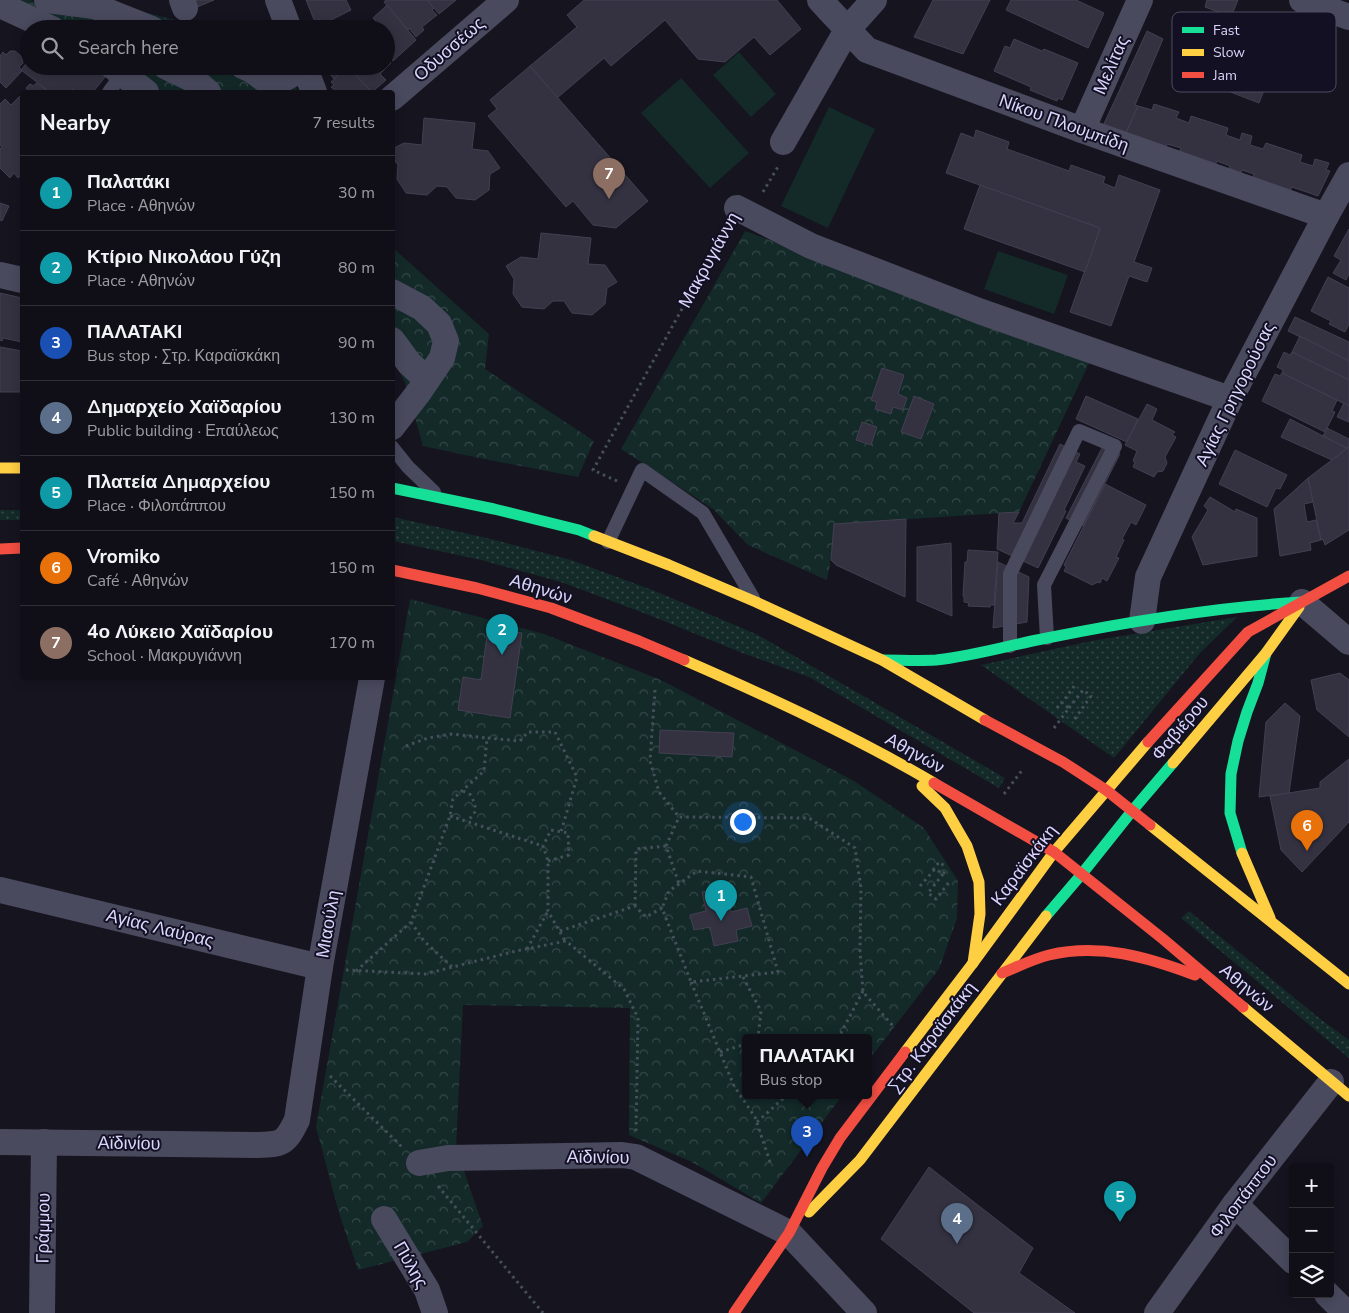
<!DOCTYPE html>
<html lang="en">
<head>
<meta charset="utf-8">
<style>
  body { margin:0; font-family:"Nunito Sans",sans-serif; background:#1e1d24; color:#f1f3f6 }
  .controls { position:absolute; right:15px; bottom:15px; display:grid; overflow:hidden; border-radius:5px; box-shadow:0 2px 12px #0003 }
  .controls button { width:45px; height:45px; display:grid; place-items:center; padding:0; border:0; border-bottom:1px solid #302f36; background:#100f17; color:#f1f3f6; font:25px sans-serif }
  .you { position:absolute; left:742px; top:821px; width:18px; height:18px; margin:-12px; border:4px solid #fff; border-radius:50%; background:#1a73e8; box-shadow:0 0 0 8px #1a73e833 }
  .badge { display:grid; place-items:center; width:32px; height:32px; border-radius:50%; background:#9591af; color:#fff; font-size:16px; font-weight:700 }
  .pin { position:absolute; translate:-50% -41px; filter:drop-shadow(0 1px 2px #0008) }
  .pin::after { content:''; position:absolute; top:26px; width:18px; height:15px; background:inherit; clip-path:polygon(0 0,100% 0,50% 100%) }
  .popup { position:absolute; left:742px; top:1034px; width:130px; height:65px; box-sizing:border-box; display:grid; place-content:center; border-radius:5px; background:#100f17; filter:drop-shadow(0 1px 4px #0005); font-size:16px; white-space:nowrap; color:#9c9ca1 }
  .popup b { font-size:19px; color:#f1f3f6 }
  .popup::after { content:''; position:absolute; left:50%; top:100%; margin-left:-10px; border:10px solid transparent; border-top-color:#100f17 }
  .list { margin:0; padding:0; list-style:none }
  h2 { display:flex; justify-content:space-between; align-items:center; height:65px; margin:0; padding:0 20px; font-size:21px }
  h2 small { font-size:16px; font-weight:400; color:#9c9ca1 }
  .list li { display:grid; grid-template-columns:32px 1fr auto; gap:15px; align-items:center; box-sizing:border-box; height:75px; padding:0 20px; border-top:1px solid #302f36 }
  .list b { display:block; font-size:19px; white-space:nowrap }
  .list p { margin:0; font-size:16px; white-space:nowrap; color:#9c9ca1 }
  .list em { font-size:16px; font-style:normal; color:#9c9ca1 }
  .icon { flex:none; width:28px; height:28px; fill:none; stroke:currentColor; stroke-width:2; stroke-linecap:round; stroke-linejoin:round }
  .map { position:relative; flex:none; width:1349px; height:1313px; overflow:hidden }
  .search { position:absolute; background:#100f17; box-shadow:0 2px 12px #0003; left:20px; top:20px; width:375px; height:55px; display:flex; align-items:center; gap:12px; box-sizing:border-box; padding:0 18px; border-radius:28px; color:#9c9ca1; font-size:19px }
  .panel { position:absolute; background:#100f17; box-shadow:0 2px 12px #0003; left:20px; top:90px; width:375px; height:590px; border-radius:5px }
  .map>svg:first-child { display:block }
</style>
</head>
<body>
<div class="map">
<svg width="1349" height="1313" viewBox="0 0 1349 1313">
  <defs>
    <pattern id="grass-dots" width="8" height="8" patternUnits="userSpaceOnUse" patternTransform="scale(1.25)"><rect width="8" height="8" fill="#132a29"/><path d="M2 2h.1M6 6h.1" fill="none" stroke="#354849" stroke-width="1.8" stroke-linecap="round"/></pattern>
    <pattern id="park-crowns" width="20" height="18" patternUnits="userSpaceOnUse" patternTransform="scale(1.25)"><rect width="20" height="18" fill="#132a29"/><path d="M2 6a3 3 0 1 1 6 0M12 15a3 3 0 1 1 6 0" fill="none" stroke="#354849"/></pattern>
  </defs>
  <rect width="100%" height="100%" fill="#16141f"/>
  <g fill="url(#grass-dots)">
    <rect x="0" y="510" width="22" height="10"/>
    <polygon points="393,517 491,539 571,560 655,591 758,635 1005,778 999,788 809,677 745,654 649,615 561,582 481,560 393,541"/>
    <polygon points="1237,617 1200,653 1114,758 981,665 1091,641"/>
    <polygon points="1189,911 1319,1018 1349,1040 1349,1058 1181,918"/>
  </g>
  <g fill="url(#park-crowns)">
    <polygon points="14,0 30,0 38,3 92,11 119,29 73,29 19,8"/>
    <polygon points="136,10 179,21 198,22 214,29 129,29"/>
    <polygon points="122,66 288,66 298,92 157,92"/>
    <polygon points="745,231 1091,359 1019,512 835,524 830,564 827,580 748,545 713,509 621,449"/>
    <polygon points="392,247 489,334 485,369 594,441 578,477 479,458 423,446 405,382 393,361"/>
    <polygon points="410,599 544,634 661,680 854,781 924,828 958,881 957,918 939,969 868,1061 868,1038 746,1038 746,1096 842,1096 761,1203 692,1162 629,1135 630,1008 463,1005 456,1148 483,1226 467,1242 358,1270 339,1213 316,1127"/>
  </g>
  <g fill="#132a29">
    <polygon points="739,52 776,94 751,117 713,75"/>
    <polygon points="681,78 749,153 710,188 641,113"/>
    <polygon points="829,107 875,129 828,228 781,206"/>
    <polygon points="998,251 1068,275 1054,314 984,289"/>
  </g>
  <g fill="#343241" stroke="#433f52">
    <polygon points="191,0 214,0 195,8"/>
    <polygon points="306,0 346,0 351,10 321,25 319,19 315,22"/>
    <polygon points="386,0 427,0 434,8 432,10 437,15 422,27 424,30 416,37 409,28 408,30 384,2"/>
    <polygon points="427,0 456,0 439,14"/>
    <polygon points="584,0 777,0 801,29 770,55 754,37 725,62 698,59 665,20 611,66 604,58 557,98 530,66 577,27 567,15"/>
    <polygon points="933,0 990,0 963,54 914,37"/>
    <polygon points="1011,0 1076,0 1104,13 1088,48 1006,10"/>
    <polygon points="1207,0 1238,0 1231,17 1205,7"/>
    <polygon points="387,5 416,40 393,61 386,53 386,29 367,29 376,21 373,18"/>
    <polygon points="357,20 366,29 347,29"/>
    <polygon points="1147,31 1163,39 1135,105 1138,106 1125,135 1102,128"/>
    <polygon points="1014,39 1042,51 1044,49 1078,63 1062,100 1058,98 1057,101 1030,90 1031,87 994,71 1005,46 1010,48"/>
    <polygon points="10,51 15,51 22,57 23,63 19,67 22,71 6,88 0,82 0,56 3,52 6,55"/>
    <polygon points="386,58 391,63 380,74 386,80 372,92 348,67 386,66"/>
    <polygon points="29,60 29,66 98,66 104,70 103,75 105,77 93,92 77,92 73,89 70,92 58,92 56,91 54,92 50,92 21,70"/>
    <polygon points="1240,60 1271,72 1259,103 1228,91"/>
    <polygon points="323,66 348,66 334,79"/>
    <polygon points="530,66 648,201 616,228 593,225 573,201 566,207 488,116 497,109 490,100"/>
    <polygon points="348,67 372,92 337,92 331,87 334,85 331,82"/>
    <polygon points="36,83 50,92 29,92 26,88 30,84 34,86"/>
    <polygon points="21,95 22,97 22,174 18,178 14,173 10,178 0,168 0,149 2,147 0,145 0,104 5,99 11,105"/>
    <polygon points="1154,104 1179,112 1176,118 1189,123 1191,116 1228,128 1226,135 1240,140 1242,133 1252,136 1250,145 1263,149 1266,143 1302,155 1300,162 1313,166 1315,159 1329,163 1326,170 1330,171 1318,196 1292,187 1290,191 1253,178 1254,174 1242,170 1241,173 1229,168 1230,166 1217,161 1215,165 1179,153 1181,148 1167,144 1165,149 1125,135 1138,106 1152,110"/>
    <polygon points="424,118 475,123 472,149 488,151 500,168 490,174 489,190 475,200 456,198 447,187 437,186 427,195 406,193 397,179 398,165 392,156 392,149 404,143 422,145"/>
    <polygon points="976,130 1009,142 1007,149 1069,171 1071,165 1105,177 1103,183 1115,188 1119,175 1160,190 1134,262 1152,268 1147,282 1129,276 1111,326 1070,312 1100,228 946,173 961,133 974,138"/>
    <polygon points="980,185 1100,228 1085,272 964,229"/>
    <polygon points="0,203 9,206 2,221 0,220"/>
    <polygon points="1349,229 1349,274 1346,280 1333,273 1341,260 1334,256"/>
    <polygon points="541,233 591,238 588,264 605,265 617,282 607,288 605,304 592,315 572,313 564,301 553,301 544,309 522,307 513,294 514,279 506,266 521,257 538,259"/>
    <polygon points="1328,277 1349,288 1349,324 1345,332 1329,324 1331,321 1311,311"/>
    <polygon points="0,293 22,298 22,342 3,338 2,341 0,340"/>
    <polygon points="1295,317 1349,342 1349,361 1288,331"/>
    <polygon points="1300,336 1349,361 1349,380 1292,352"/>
    <polygon points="0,347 22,351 22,392 0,392"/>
    <polygon points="1284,352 1290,355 1292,352 1349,380 1349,406 1282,373 1283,370 1277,367"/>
    <polygon points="882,368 904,375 898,394 907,398 903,410 893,407 891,414 875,409 877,402 871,400"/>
    <polygon points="1282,373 1337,400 1332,411 1335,412 1325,432 1262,401 1275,374 1280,376"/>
    <polygon points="914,396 934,404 921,439 901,432"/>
    <polygon points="1086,396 1138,419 1127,442 1076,419"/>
    <polygon points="1344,403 1349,406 1349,422 1337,417"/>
    <polygon points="1147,404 1157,409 1152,420 1175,432 1172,435 1176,437 1165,457 1167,463 1163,471 1157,472 1154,477 1133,467 1135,462 1133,461 1137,451 1125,445"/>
    <polygon points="1290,419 1323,436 1347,448 1332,460 1281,437"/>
    <polygon points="862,422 877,427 871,445 856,440"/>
    <polygon points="1327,428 1349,439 1349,447 1347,448 1323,436"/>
    <polygon points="1060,444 1080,454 1076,462 1085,466 1064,510 1066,511 1038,568 997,549 999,513 1019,512 1013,523 1022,523"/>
    <polygon points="1103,446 1120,454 1083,526 1066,518"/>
    <polygon points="1349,447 1349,530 1325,545 1323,539 1321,540 1308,478"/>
    <polygon points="1235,450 1287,475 1280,489 1276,488 1267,507 1219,484"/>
    <polygon points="1308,478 1313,502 1304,504 1307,522 1316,520 1321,540 1310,543 1311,550 1280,556 1274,509"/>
    <polygon points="1105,484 1146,505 1136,525 1131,522 1122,539 1124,540 1116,557 1119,558 1107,581 1102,578 1100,583 1098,582 1092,585 1064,571 1066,567 1064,565"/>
    <polygon points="1210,497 1235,512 1236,509 1257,518 1257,556 1203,565 1192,537 1208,510 1204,506"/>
    <polygon points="906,519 905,597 836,565 831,560 834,524"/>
    <polygon points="951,543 952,616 917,601 917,547"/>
    <polygon points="968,550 998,552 994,605 990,605 990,607 968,606 969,603 964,602 964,597 963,596 965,562 967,562"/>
    <polygon points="998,562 1029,577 1027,622 993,628"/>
    <polygon points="488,628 522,633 510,718 458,710 463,677 481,680"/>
    <polygon points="1340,673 1349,680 1349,737 1317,710 1311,680"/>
    <polygon points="1285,703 1300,716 1289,793 1259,797 1266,722"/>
    <polygon points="660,730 734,733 732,757 659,753"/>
    <polygon points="1349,759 1349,822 1302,872 1281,850 1270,796 1320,788 1320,782"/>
    <polygon points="726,887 731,912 747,908 752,926 736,930 738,941 714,946 710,927 694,930 690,915 706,911 702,892"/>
    <polygon points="929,1167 1033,1248 1019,1273 1075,1313 974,1313 881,1239"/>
  </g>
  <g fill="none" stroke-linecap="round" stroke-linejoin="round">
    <g stroke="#45505b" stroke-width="3" stroke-dasharray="2.5 4" stroke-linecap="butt">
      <polyline points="763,192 779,165"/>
      <polyline points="617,481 593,470 725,231"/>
      <polyline points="655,690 650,761 659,792 679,817"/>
      <polyline points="1057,708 1062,702"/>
      <polyline points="1069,708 1083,690 1091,696 1074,720"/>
      <polyline points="1054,728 1069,708 1062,703 1075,685"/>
      <polyline points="406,746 428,738 451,734 487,738"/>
      <path d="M 463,791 L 471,795 C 476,807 479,813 466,821"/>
      <polyline points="1004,794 1023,769"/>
      <polyline points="450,816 543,846"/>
      <polyline points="666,846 679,817 809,818 855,848 861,888 860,951 863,992 893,1026"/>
      <polyline points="548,861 569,855 568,833 551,830 543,846 548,861 548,911 565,941"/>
      <polyline points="933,870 939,862 946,867"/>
      <polyline points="943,874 928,893 936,899 950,881"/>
      <polyline points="920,886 935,869 943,874 947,869"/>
      <polyline points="635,906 636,849 666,846 679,884"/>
      <polyline points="411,922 424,941 452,967"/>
      <polyline points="560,931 635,906 646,917 662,908 691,982 778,972 751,877 697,871 669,891 662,908"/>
      <polyline points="527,949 548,911"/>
      <polyline points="346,970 425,974 516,951 566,941 624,989 638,1018 636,1131"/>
      <polyline points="356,971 411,922 450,816 453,799 484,771 487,738 520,741 528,732 555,732 577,777 561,832"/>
      <polyline points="743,977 761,1011 758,1038"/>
      <polyline points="691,982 734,1086 755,1117 771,1165"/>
      <polyline points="836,1038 841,1033 863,991"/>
      <polyline points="720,1052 746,1044"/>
      <polyline points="330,1076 402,1147"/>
      <polyline points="757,1122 786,1096"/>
      <polyline points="438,1186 543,1313"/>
    </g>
    <g stroke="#4a4a5f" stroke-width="14">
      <polyline points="109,92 122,74"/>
      <polyline points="392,447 408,467 434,492"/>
      <polyline points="608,542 642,470 703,513 753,598"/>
      <polyline points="1010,646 1010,574 1079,431 1115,446 1044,585 1047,638"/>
    </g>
    <g stroke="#4a4a5f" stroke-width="26">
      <polyline points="47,0 94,6 152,29"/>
      <polyline points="182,0 185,8"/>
      <polyline points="278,0 289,29"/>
      <polyline points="820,0 831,12 867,50 1082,130 1326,216"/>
      <polyline points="1302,0 1349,17"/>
      <polyline points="0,5 52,29"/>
      <polyline points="112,66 146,92"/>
      <polyline points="165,66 194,80 208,92"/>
      <polyline points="243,66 252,70 272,85 275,92"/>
      <polyline points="304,66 314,92"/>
      <polyline points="272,85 304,68"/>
      <polyline points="392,98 506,0"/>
      <polyline points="1082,130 1140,0"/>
      <polyline points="783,142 847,30 874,0"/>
      <polyline points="737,208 811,246 979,311 1230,399"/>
      <polyline points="0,275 22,280"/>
      <polyline points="392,292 422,308 439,324 446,341 442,358 419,392 392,427"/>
      <polyline points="392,340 409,363 427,380"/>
      <polyline points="1302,602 1349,642"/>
      <polyline points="1142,621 1148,577 1230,399 1326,216 1349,175"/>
      <polyline points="0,890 320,967"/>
      <path d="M 0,1142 L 257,1145 C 283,1144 285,1144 297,1120 L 320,967 L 372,678"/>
      <polyline points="419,1163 448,1158 622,1155 636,1157 789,1233 864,1313"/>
      <polyline points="1235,1204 1293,1261"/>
      <polyline points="384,1219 427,1290 435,1313"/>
      <polyline points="1327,1294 1346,1313"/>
      <polyline points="42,1313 44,1142"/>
      <polyline points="1157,1313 1235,1204 1331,1082"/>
    </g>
    <g stroke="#16e098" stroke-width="11">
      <polyline points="392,488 494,509 579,530 594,536"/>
      <path d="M 883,660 C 900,660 919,661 936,660 C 974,656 1010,645 1047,638 C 1131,621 1217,607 1302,602"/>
      <polyline points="1242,853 1230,813 1231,774 1238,741 1247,712 1258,683 1266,653"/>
      <polyline points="1046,916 1081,875 1132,811 1173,763"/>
    </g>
    <g stroke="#ffcf43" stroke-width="11">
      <polyline points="0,468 22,468"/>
      <polyline points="594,536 669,565 756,602 882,660 985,720"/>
      <path d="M 684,660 C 769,697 854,736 934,783"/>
      <polyline points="1173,763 1266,653 1299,607"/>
      <polyline points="922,786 945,808 967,846 979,882 980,914 973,963"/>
      <polyline points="1150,825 1349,984"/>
      <polyline points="1242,853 1270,918"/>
      <polyline points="1243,1007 1349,1096"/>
      <polyline points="905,1052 973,963 1054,852 1148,742"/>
      <polyline points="809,1212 860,1160 1046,916"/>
    </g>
    <g stroke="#f24e42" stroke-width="11">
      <polyline points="0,549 22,548"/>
      <polyline points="392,570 477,588 551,608 639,641 684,660"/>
      <polyline points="985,720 1063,762 1106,790 1150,825"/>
      <polyline points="1148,742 1248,632 1349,576"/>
      <polyline points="934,783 1054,852 1163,939 1243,1007"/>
      <path d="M 1002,973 C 1017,967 1033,959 1049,955 C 1100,943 1147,957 1195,975"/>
      <polyline points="734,1313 789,1233 822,1168 840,1138 905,1052"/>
    </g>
  </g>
  <g text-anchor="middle" stroke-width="4" stroke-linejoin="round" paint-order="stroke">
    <g font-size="18" fill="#d9d5fc" stroke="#131023">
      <text transform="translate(449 49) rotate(-41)" y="6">Οδυσσέως</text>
      <text transform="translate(1111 65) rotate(-66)" y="6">Μελίτας</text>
      <text transform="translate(1064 123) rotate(20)" y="6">Νίκου Πλουμπίδη</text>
      <text transform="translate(709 260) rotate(-61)" y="6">Μακρυγιάννη</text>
      <text transform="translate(1235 394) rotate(-64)" y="6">Αγίας Γρηγορούσας</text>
      <text transform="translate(541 589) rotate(17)" y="6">Αθηνών</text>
      <text transform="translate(1180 728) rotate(-50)" y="6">Φαβιέρου</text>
      <text transform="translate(915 753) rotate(29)" y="6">Αθηνών</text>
      <text transform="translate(1024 865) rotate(-53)" y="6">Καραϊσκάκη</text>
      <text transform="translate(328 924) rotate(-80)" y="6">Μιαούλη</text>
      <text transform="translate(160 928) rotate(14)" y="6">Αγίας Λαύρας</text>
      <text transform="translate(1247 988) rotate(40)" y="6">Αθηνών</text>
      <text transform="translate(932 1037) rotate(-53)" y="6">Στρ. Καραϊσκάκη</text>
      <text transform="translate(129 1143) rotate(1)" y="6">Αϊδινίου</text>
      <text transform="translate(598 1157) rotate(1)" y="6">Αϊδινίου</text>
      <text transform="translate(1243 1196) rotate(-53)" y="6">Φιλοπάππου</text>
      <text transform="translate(43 1228) rotate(-89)" y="6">Γράμμου</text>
      <text transform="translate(411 1265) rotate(60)" y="6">Πύλης</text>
    </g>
  </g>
  <rect x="1172" y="12" width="164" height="80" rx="8" fill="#131023" stroke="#4e4b64" stroke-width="1"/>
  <rect x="1182" y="27" width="22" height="6" fill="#16e098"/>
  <rect x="1182" y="49" width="22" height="7" fill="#ffcf43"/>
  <rect x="1182" y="72" width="22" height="6" fill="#f24e42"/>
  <g font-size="14" fill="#d9d5fc">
    <text x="1213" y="35">Fast</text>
    <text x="1213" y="57">Slow</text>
    <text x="1213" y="80">Jam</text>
  </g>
</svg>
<div class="controls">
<button>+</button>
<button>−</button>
<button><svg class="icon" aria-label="layers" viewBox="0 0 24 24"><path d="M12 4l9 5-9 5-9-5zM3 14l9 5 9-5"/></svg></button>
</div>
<div class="you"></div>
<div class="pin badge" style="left:721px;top:921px;background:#0f9aa8">1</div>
<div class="pin badge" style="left:502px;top:655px;background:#0f9aa8">2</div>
<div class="pin badge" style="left:807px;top:1157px;background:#1a4fb4">3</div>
<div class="popup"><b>ΠΑΛΑΤΑΚΙ</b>Bus stop</div>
<div class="pin badge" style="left:957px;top:1244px;background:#5c6f8a">4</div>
<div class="pin badge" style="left:1120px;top:1222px;background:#0f9aa8">5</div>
<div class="pin badge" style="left:1307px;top:851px;background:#e8710a">6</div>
<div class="pin badge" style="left:609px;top:199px;background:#8d6e63">7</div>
<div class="search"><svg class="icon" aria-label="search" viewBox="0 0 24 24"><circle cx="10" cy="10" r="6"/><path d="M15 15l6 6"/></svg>Search here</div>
<section class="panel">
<h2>Nearby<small>7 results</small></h2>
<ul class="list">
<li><span class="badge" style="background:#0f9aa8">1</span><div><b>Παλατάκι</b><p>Place · Αθηνών</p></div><em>30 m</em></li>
<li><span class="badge" style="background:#0f9aa8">2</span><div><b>Κτίριο Νικολάου Γύζη</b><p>Place · Αθηνών</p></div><em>80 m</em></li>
<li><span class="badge" style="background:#1a4fb4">3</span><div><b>ΠΑΛΑΤΑΚΙ</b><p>Bus stop · Στρ. Καραϊσκάκη</p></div><em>90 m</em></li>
<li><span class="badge" style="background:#5c6f8a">4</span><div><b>Δημαρχείο Χαϊδαρίου</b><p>Public building · Επαύλεως</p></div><em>130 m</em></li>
<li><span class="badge" style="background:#0f9aa8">5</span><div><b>Πλατεία Δημαρχείου</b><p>Place · Φιλοπάππου</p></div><em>150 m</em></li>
<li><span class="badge" style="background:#e8710a">6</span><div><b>Vromiko</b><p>Café · Αθηνών</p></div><em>150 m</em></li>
<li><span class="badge" style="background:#8d6e63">7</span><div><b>4ο Λύκειο Χαϊδαρίου</b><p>School · Μακρυγιάννη</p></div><em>170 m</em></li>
</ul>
</section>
</div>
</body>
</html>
